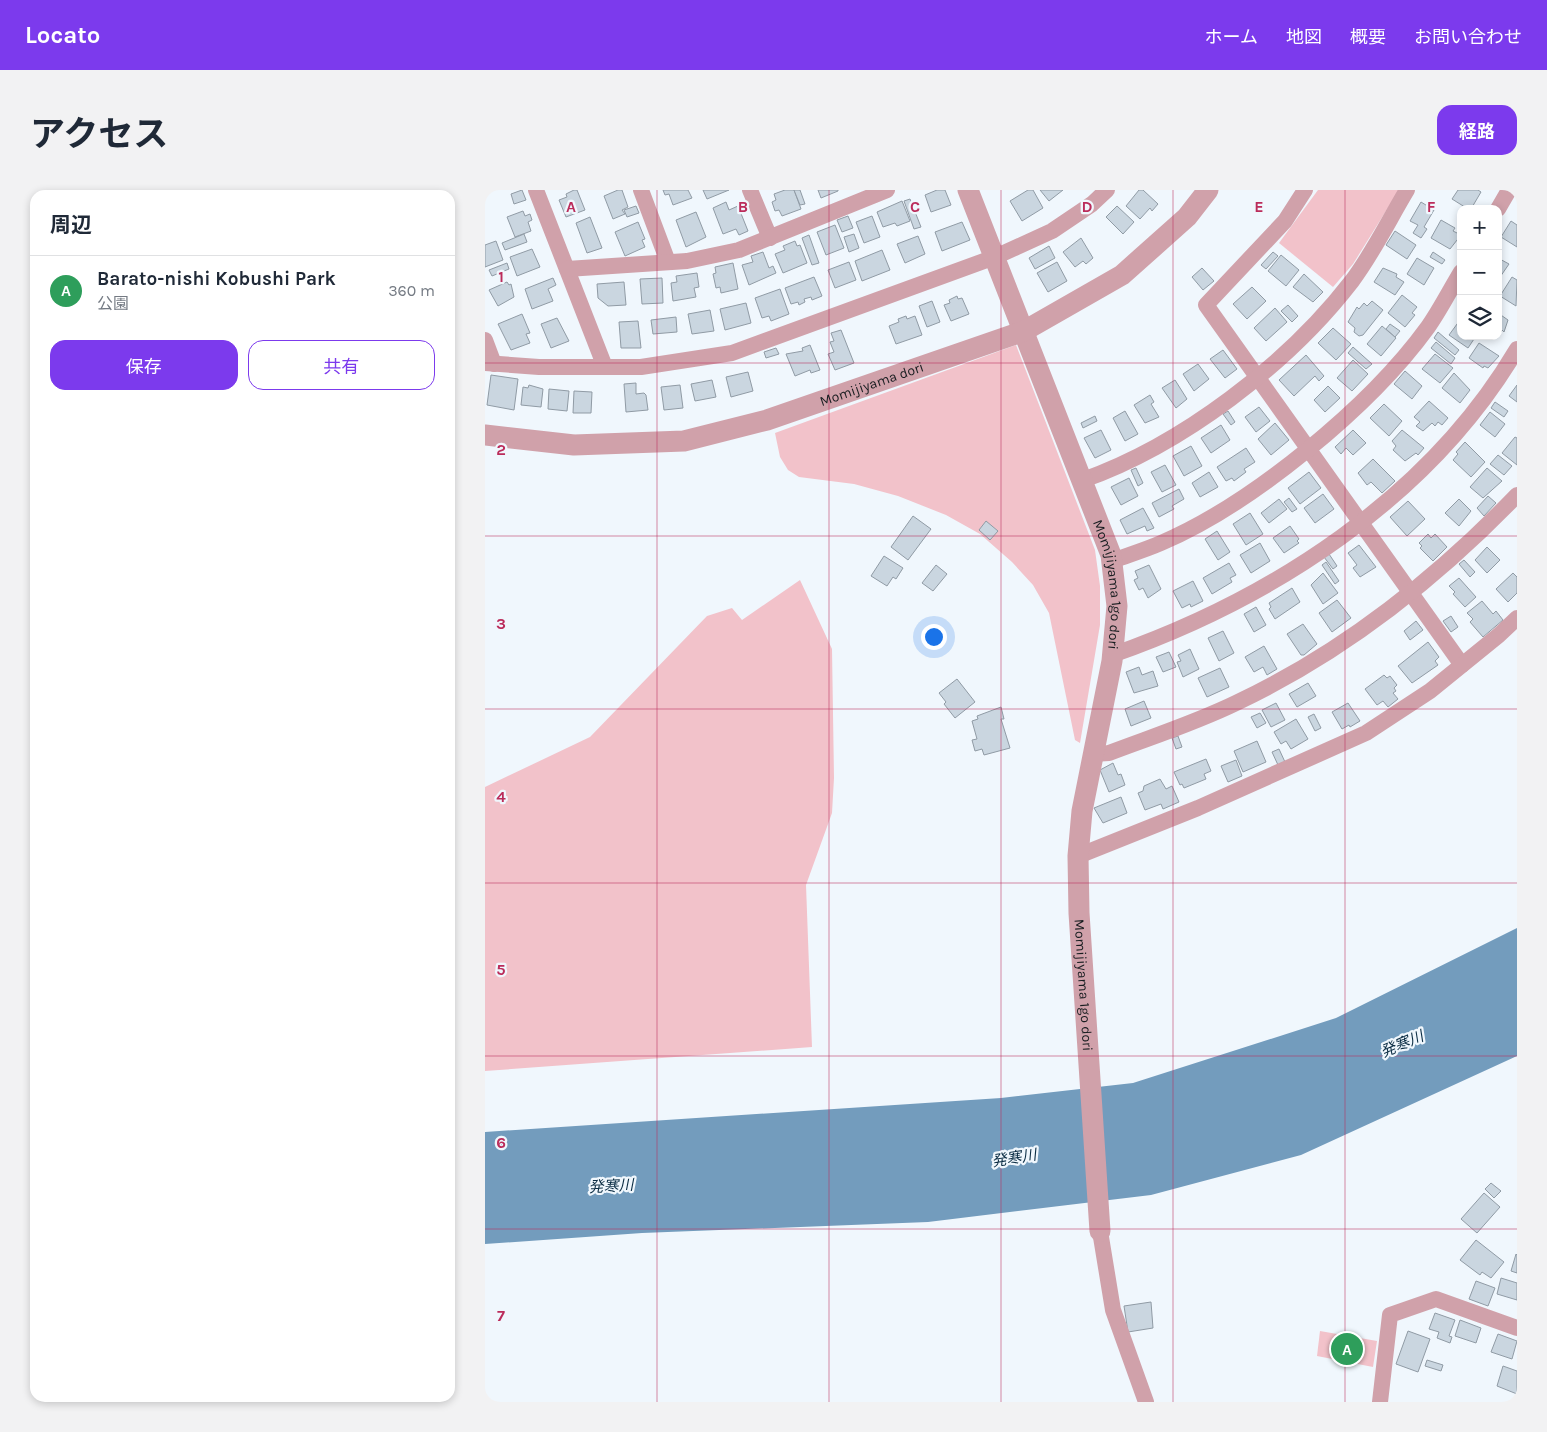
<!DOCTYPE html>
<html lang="ja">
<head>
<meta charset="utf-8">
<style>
  body { margin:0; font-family:Karla,"Noto Sans JP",sans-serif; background:#f2f2f3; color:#1f2937 }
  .controls { position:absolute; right:15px; top:15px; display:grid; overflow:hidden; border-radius:10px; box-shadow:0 2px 8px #0003 }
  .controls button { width:45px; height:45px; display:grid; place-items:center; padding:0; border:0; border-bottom:1px solid #e0e1e3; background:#fff; color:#1f2937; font:25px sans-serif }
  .you { position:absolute; left:448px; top:446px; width:18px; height:18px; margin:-12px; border:4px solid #fff; border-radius:50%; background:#1a73e8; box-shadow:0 0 0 8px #1a73e833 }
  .badge { display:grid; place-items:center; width:32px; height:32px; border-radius:50%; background:#7c3aed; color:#fff; font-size:16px; font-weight:700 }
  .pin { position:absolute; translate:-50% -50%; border:2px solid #fff; box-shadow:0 1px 5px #0006 }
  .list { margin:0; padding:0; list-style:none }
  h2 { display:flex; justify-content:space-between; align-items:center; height:65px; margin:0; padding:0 20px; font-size:21px }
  h2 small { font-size:16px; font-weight:400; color:#747a83 }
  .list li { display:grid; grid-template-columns:32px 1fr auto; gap:15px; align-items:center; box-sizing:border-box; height:70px; padding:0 20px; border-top:1px solid #e0e1e3 }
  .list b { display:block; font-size:19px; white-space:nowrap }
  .list p { margin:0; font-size:16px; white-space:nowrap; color:#747a83 }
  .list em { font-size:16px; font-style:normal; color:#747a83 }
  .actions { display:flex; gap:10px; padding:15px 20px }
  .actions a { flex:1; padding:11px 0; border:1px solid #7c3aed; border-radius:15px; text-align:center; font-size:18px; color:#7c3aed }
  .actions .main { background:#7c3aed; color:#fff }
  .icon { flex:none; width:28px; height:28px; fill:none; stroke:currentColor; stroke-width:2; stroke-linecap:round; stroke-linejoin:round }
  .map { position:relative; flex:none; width:1032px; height:1212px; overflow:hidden; border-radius:15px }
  header { display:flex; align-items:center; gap:30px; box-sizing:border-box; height:70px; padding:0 25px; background:#7c3aed; color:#fff }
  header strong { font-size:24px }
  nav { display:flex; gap:28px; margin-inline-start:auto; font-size:18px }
  .intro { display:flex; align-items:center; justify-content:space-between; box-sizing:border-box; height:120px; padding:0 30px }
  h1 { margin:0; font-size:35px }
  .button { padding:12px 22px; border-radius:15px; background:#7c3aed; color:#fff; font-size:18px; font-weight:700 }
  main { display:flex; gap:30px; padding:0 30px }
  aside { flex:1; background:#fff; border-radius:15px; box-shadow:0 2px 8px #0003 }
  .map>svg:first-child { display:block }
</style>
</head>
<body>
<header>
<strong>Locato</strong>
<nav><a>ホーム</a><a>地図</a><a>概要</a><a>お問い合わせ</a></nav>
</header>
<div class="intro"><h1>アクセス</h1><a class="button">経路</a></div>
<main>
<aside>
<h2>周辺<small></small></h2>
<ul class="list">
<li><span class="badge" style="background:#2e9e5b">A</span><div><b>Barato-nishi Kobushi Park</b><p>公園</p></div><em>360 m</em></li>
</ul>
<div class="actions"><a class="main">保存</a><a>共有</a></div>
</aside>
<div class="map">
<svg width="1032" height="1212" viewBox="0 0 1032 1212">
  <rect width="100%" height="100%" fill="#f0f7fd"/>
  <g fill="#f2c2ca">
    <polygon points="833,0 914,0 868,74 848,97 794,53"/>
    <polygon points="531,155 610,360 615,396 615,435 595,553 590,550 564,423 548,395 527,372 495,344 461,325 413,306 369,294 314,287 303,280 295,267 290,243"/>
    <polygon points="315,390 347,459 349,588 347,623 321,695 327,857 0,881 0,597 105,547 222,426 247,418 257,430"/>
    <polygon points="835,1141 892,1151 888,1177 832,1166"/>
  </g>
  <polygon fill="#739cbd" points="1032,738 1032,866 816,965 666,1005 443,1032 157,1043 0,1054 0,942 516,908 648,893 851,828"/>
  <g fill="#cad6e0" stroke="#909ba5">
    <polygon points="37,0 41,10 29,14 26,4"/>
    <polygon points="89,0 92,0 100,20 81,27 74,10 82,7 81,4"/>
    <polygon points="133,0 137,0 143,17 137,20 140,24 128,29 119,6"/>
    <polygon points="178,0 203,0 207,8 188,15 184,4 180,5"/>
    <polygon points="218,0 244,0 222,9"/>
    <polygon points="300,0 309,0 316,19 297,26 294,20 290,21 287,12 291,10 289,4"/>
    <polygon points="309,0 315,0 320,14 315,15"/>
    <polygon points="333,0 353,0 353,1 336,8"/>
    <polygon points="452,0 460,0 466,15 446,22 440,5"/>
    <polygon points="543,0 548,0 558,18 537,31 525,11"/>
    <polygon points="555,0 578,0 564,11"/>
    <polygon points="654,0 658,0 673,14 667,21 665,18 655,29 641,16"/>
    <polygon points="973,0 993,0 996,2 986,19 983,19 967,9"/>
    <polygon points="425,9 436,37 429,39 419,11"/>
    <polygon points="417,11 425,31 412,36 410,33 398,37 392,22"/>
    <polygon points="241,12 244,20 253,16 263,41 254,45 251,39 238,44 228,18"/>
    <polygon points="936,12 949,20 939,37 942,39 936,48 928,43 933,35 925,31"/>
    <polygon points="151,16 154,23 142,27 139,20"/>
    <polygon points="632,16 649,32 638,44 621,27"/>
    <polygon points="38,21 40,26 45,24 47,30 43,32 46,41 30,47 22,27"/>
    <polygon points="211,22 221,47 201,57 191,30"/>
    <polygon points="363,26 368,38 357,42 352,30"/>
    <polygon points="387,26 395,47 379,53 371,32"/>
    <polygon points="105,27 117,58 102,63 91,33"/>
    <polygon points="956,30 970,38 968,41 976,45 965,59 946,48"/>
    <polygon points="1026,31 1032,35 1032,57 1016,47"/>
    <polygon points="153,32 160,49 157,50 160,57 140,66 130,42"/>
    <polygon points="477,32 485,50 457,61 450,42"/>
    <polygon points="350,35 359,58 341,65 332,42"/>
    <polygon points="910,41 931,55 922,69 901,55"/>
    <polygon points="39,44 42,52 20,60 17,53"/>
    <polygon points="369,44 374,58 364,62 359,47"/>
    <polygon points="324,45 334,73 327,75 317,48"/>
    <polygon points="433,46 440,64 420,73 412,54"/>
    <polygon points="596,48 608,68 601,74 598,71 590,77 578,62"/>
    <polygon points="11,51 18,70 0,77 0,55"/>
    <polygon points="310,51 312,56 315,55 322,73 298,83 290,64 300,60 298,56"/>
    <polygon points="564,56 570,68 550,79 544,68"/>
    <polygon points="47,59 55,77 32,86 25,67"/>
    <polygon points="397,60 405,80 377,91 370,71"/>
    <polygon points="278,62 284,78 288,76 291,83 264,95 257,75 268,72 266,66"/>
    <polygon points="788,62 793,66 781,79 776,75"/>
    <polygon points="948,62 960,70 957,74 945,67"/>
    <polygon points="796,65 814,80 801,96 783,81"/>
    <polygon points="932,68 949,78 939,95 922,84"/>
    <polygon points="1013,68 1024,74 1013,90"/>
    <polygon points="364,72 371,90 350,98 343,80"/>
    <polygon points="572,72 582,91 563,102 552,83"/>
    <polygon points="22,73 24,79 7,86 4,80"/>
    <polygon points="248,73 253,99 236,103 235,97 231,98 228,84 231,83 230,77"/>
    <polygon points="717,78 729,91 718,100 707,87"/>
    <polygon points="898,78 912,84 911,87 919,92 910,105 889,92"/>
    <polygon points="212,83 214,97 209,98 211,107 188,111 186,93 192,92 191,86"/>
    <polygon points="819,84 838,102 828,112 808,97"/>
    <polygon points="329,87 337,106 327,110 326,107 319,109 320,112 314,115 313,112 306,114 300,98"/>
    <polygon points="1027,87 1032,90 1031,116 1015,106"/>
    <polygon points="68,88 71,95 63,99 68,111 47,119 40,99"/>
    <polygon points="177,88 178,113 157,114 155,89"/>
    <polygon points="22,92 24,95 26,94 29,107 13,116 4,100"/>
    <polygon points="139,92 141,115 123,116 113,108 112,94"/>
    <polygon points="767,97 781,111 762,129 748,114"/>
    <polygon points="295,99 304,124 286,131 284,126 277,128 270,108"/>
    <polygon points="917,105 932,117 927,123 930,125 920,137 903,123"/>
    <polygon points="472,106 473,109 477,108 484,124 466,131 459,115 465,113 464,110"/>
    <polygon points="447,111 455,132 442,137 434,116"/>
    <polygon points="887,111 898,120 878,145 874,146 869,142 870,138 863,132 872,117 874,119 879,113 882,116"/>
    <polygon points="261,113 266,133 240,140 235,119"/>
    <polygon points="803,115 813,126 807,132 796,121"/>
    <polygon points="790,118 802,132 781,151 769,138"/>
    <polygon points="225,120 229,141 207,144 203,124"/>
    <polygon points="1013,123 1023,130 1019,142 1017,140 1013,146"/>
    <polygon points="37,124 45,143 41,144 45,153 26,160 13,134"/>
    <polygon points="421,126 422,129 430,126 437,145 411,154 404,136 414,132 413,129"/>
    <polygon points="191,127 192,142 168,144 166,130"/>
    <polygon points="72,128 84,151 66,158 56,134"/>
    <polygon points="975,130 976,146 991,146 983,158 964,145"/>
    <polygon points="153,131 156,158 136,158 134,132"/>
    <polygon points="905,134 915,141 910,147 901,139"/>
    <polygon points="897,136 911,148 896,166 882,154"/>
    <polygon points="848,138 866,154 851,170 833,153"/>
    <polygon points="356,140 369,173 350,180 343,164 349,162 345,152 349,151 346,143"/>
    <polygon points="953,142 974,160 970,165 949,148"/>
    <polygon points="951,152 970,168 966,174 946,158"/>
    <polygon points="994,153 1014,166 1003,178 999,176 998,178 984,168"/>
    <polygon points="325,155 335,180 326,183 325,180 310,186 301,164 318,161 317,158"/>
    <polygon points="868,157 887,174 881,179 863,163"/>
    <polygon points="291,158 294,164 281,168 279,162"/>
    <polygon points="738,160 752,179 740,188 725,169"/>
    <polygon points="950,164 968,178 955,193 937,179"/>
    <polygon points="821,165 839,186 834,191 830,186 809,206 794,190"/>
    <polygon points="868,170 883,184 867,201 852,188"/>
    <polygon points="713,174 724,189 709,201 698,184"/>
    <polygon points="920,181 937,196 927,209 909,194"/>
    <polygon points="263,182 268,201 246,207 241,187"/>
    <polygon points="969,183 985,200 975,213 957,198"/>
    <polygon points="6,185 33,189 29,220 2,215"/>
    <polygon points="227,190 231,207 210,211 206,194"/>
    <polygon points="690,190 702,209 691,218 677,198"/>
    <polygon points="151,193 151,204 159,203 161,205 163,220 141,222 139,194"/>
    <polygon points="44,195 58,199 56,217 36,215 38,197 43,198"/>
    <polygon points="195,195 198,218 179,220 176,197"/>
    <polygon points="1032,195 1032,212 1024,206"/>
    <polygon points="843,196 855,208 840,222 829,210"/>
    <polygon points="64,199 84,201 82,221 63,219"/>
    <polygon points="89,201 107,202 106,223 88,223"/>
    <polygon points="665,205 669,212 666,214 674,227 660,233 649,215"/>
    <polygon points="944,211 963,228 957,235 953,232 950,236 947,233 938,241 931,236 935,232 929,227"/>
    <polygon points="1010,212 1023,221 1019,227 1006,218"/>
    <polygon points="899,214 917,231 904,246 885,228"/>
    <polygon points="774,217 785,231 771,242 760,227"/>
    <polygon points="640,221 653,244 640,251 628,228"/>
    <polygon points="743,221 750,232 746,235 738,224"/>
    <polygon points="1005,222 1020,234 1010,247 995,235"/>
    <polygon points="610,226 612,231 598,238 596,233"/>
    <polygon points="790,233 804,250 786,265 773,249"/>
    <polygon points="736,235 745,250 726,263 716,248"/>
    <polygon points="616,240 626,260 610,268 599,248"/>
    <polygon points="868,240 881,253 868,265 861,258 856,264 850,257"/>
    <polygon points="917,240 939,258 933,265 931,263 920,271 908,260 911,256 907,251"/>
    <polygon points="1030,247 1032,248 1032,275 1017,263"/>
    <polygon points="980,252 1000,272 986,287 968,270 973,264 971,262"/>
    <polygon points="706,256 717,276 699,286 688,266"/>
    <polygon points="761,258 770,272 759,279 761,282 749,291 747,288 741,291 732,277"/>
    <polygon points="1013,265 1027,276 1019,285 1005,274"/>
    <polygon points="888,269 910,291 897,303 886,292 882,295 873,283"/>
    <polygon points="680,275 691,295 677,302 666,282"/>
    <polygon points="651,278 658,293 653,296 646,280"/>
    <polygon points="1002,278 1017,291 998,308 985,297"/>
    <polygon points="724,282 733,297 715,307 707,293"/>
    <polygon points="824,282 836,298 815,314 803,298"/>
    <polygon points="644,288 653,306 636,315 626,297"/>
    <polygon points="694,299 699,309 687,316 689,319 674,327 667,313"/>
    <polygon points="838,304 849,319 830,333 819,318"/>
    <polygon points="1003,306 1011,313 999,326 992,318"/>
    <polygon points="804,308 812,319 807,322 799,312"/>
    <polygon points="794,309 802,319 784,333 776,323"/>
    <polygon points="974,309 986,321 974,336 960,323"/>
    <polygon points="923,311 940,329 922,346 905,327"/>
    <polygon points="658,318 669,338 662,341 660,336 642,344 635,330"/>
    <polygon points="765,323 778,344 761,355 748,334"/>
    <polygon points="428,326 446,339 423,370 406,357"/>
    <polygon points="501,331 513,341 505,350 494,340"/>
    <polygon points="805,336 814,349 812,351 814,353 799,363 788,348"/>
    <polygon points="732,341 745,362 733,370 720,349"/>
    <polygon points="943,344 946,348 950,344 962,357 948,371 935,358 937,356 934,353"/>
    <polygon points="775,353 785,371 766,383 755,365"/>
    <polygon points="874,355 891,377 875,387 868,378 872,375 863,363"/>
    <polygon points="1002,357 1015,370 1002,383 990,370"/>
    <polygon points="844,364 852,376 848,379 839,367"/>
    <polygon points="399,366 418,378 411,389 408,387 402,396 386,386"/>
    <polygon points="979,370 990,382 985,387 974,374"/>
    <polygon points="841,372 854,391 850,394 837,375"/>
    <polygon points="744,373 751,385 745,388 747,392 727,404 718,388"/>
    <polygon points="451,375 462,384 448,401 437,393"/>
    <polygon points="664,375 676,399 663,408 658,398 654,400 649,390 653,388 650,381"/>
    <polygon points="838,383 853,403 838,414 826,395"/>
    <polygon points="1028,383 1032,387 1032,403 1023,412 1011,399"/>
    <polygon points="974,388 991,407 980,417 968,404 970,402 964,396"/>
    <polygon points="708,391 718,411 706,417 705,414 697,418 688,401"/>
    <polygon points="807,398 815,412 790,429 784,419 786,417 784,413"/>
    <polygon points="852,410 866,428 847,442 834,423"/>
    <polygon points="997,411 1008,424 1011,421 1018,430 998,447 985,432 988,429 982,423"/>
    <polygon points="771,417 781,435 769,442 759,424"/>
    <polygon points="966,426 973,437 966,442 958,431"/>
    <polygon points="931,431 938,440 925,450 919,441"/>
    <polygon points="818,434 832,454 819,465 816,465 802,444"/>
    <polygon points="738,441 749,463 734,471 723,448"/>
    <polygon points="943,452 954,467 950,471 953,475 927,493 913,476"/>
    <polygon points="779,456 792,479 782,485 778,477 769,482 760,467"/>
    <polygon points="705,459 714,479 698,487 692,472 696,471 693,465"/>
    <polygon points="684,462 691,477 678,482 671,467"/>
    <polygon points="654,477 657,485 668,481 673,496 649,503 641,482"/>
    <polygon points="735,478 744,497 722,507 713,488"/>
    <polygon points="899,485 902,488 905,486 912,495 909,498 911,501 908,503 913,509 903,517 898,511 892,515 880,499"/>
    <polygon points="472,489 490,512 470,528 459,514 461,512 454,503"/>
    <polygon points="823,493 831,506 812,517 804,504"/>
    <polygon points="659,511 666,528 646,536 640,519"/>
    <polygon points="791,513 800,530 786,537 777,520"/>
    <polygon points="863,513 875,531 865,537 864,535 857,539 847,522"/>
    <polygon points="516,517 519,529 516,529 525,558 499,565 497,559 490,561 487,550 492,549 487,531 493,529 492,526"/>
    <polygon points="775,523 781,533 772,538 766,527"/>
    <polygon points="829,524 836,538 830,541 823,527"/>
    <polygon points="811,529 823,549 806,559 801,551 796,554 789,542"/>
    <polygon points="693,546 697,557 691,559 687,548"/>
    <polygon points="772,551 781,572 758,582 749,561"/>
    <polygon points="794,559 800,572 793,575 787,562"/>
    <polygon points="721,569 726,581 719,584 721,589 699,598 697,594 695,595 689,582"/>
    <polygon points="751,570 757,586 743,592 736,576"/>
    <polygon points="628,573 633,585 636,584 640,595 624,602 615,580"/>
    <polygon points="675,589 681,599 687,596 694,612 678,619 676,614 660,620 653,603 658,601 659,596"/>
    <polygon points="636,607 642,623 618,633 609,618"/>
    <polygon points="1006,993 1016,1001 1009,1008 1000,999"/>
    <polygon points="999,1003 1015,1017 992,1043 976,1029"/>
    <polygon points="991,1050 1019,1072 1006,1088 997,1082 995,1085 975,1070"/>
    <polygon points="1031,1064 1032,1065 1032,1083 1026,1081"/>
    <polygon points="1016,1088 1032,1093 1032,1110 1012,1104"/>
    <polygon points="991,1091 1010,1098 1003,1116 984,1109"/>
    <polygon points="666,1112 668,1138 643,1142 639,1116"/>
    <polygon points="950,1123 970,1130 964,1146 967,1147 965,1153 952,1148 954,1142 944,1139"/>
    <polygon points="975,1130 996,1138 991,1153 970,1146"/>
    <polygon points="923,1141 945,1149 933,1182 911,1174"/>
    <polygon points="1013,1144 1032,1151 1027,1169 1006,1162"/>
    <polygon points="942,1170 958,1175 956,1181 940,1176"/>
    <polygon points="1018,1176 1032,1181 1032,1204 1012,1196"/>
  </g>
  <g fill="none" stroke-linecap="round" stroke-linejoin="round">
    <g stroke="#d0a1aa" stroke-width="16">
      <polyline points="51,0 120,177"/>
      <polyline points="156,0 183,72"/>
      <polyline points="265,0 285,48"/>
      <polyline points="820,0 800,31 721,115 977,475"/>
      <polyline points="1013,19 1024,0"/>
      <polyline points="82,79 202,71 254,60 402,0"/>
      <polyline points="0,150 9,174"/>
      <polyline points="0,173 54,177 156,177 247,163 510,67 567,41 607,14 622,0"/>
      <path d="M 598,290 C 697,255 803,174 867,91 C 888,63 904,30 922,0"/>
      <path d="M 627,371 C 643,365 660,360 676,353 C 767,314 885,217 943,137 C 955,120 965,100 976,82"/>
      <path d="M 627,465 C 787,409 944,308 1032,159"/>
      <path d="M 608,564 L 624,563 C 666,547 710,533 751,513 C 857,463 950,390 1032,305"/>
      <polyline points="593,666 713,618 881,543 945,501 1014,445 1032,428"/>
      <polyline points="615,1041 628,1120 661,1212"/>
      <polyline points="895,1212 905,1125 951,1109 1032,1138"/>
    </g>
    <g stroke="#d0a1aa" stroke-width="21">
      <path id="s1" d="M 483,0 L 626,365 L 632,416 L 627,471 L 597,621 L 593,666 L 594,723 L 615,1041"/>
      <path id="s2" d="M 0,245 L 89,255 L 199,251 L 282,230 L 539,141 L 637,85 L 702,27 L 723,0"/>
    </g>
  </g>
  <path fill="none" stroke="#bb2c5b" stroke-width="1" stroke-opacity="0.55" d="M 172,0 L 172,1212M 344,0 L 344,1212M 516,0 L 516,1212M 688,0 L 688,1212M 860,0 L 860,1212M 0,173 L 1032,173M 0,346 L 1032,346M 0,519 L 1032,519M 0,693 L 1032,693M 0,866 L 1032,866M 0,1039 L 1032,1039"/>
  <g text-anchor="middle" stroke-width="4.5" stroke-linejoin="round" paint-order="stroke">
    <g font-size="14" fill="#181d20" stroke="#f0f7fd">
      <text dy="5" stroke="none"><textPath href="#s2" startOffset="396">Momijiyama dori</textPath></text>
      <text dy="5" stroke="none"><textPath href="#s1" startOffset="421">Momijiyama 1go dori</textPath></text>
      <text dy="5" stroke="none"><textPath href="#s1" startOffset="826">Momijiyama 1go dori</textPath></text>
    </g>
    <g font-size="15" font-style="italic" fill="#0a2c43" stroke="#f0f7fd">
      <text transform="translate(917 854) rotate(-23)" y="5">発寒川</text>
      <text transform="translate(529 968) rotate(-9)" y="5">発寒川</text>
      <text transform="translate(126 996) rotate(-3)" y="5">発寒川</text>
    </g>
  </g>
  <g font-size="16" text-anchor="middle" font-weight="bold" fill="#bb2c5b" stroke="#f0f7fd" stroke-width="4.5" stroke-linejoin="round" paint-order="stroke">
    <text x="86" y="22">A</text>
    <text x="258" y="22">B</text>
    <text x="430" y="22">C</text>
    <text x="602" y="22">D</text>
    <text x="774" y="22">E</text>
    <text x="946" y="22">F</text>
    <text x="16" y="92">1</text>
    <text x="16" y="265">2</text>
    <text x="16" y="439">3</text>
    <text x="16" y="612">4</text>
    <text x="16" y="785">5</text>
    <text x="16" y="958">6</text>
    <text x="16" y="1131">7</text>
  </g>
</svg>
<div class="controls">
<button>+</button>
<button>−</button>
<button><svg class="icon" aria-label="layers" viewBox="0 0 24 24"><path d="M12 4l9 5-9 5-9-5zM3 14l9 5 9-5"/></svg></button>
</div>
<div class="you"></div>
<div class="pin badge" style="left:862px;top:1159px;background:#2e9e5b">A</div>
</div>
</main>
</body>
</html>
